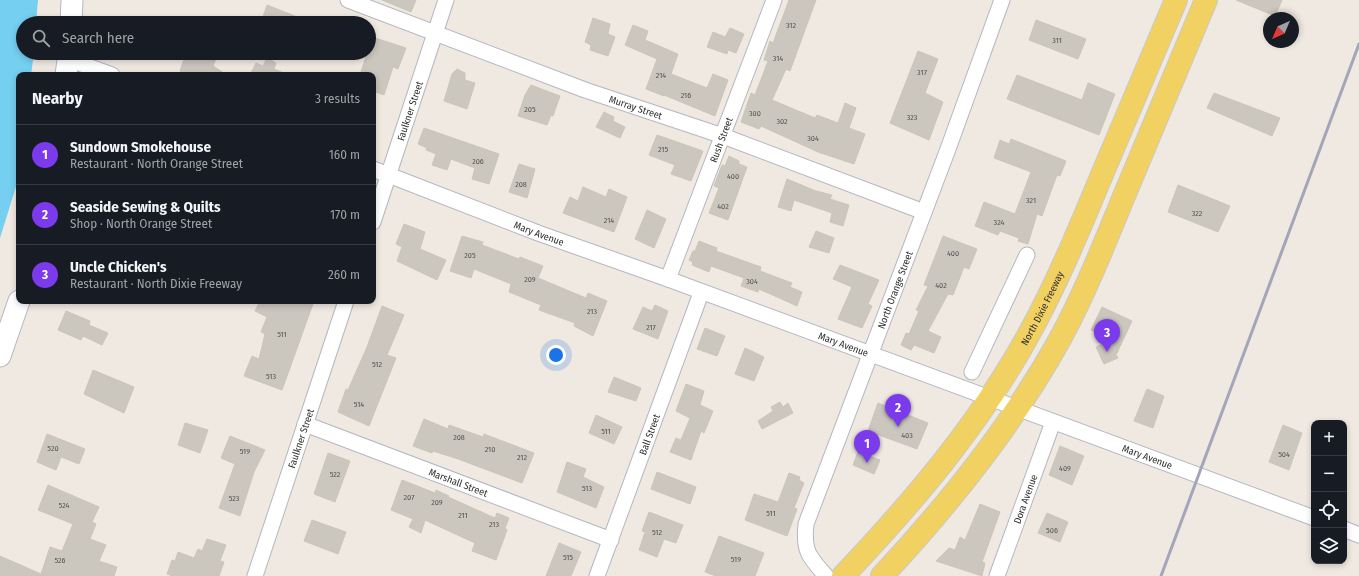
<!DOCTYPE html>
<html lang="en">
<head>
<meta charset="utf-8">
<style>
  body { margin:0; font-family:"Fira Sans Condensed",sans-serif; background:#242831; color:#f1f3f6 }
  .controls { position:absolute; right:12px; bottom:12px; display:grid; overflow:hidden; border-radius:8px; box-shadow:0 2px 6px #0003 }
  .controls button { width:36px; height:36px; display:grid; place-items:center; padding:0; border:0; border-bottom:1px solid #363941; background:#171b24; color:#f1f3f6; font:20px sans-serif }
  .compass { position:absolute; left:1263px; top:12px; width:36px; height:36px; border-radius:50%; background:#171b24; box-shadow:0 2px 6px #0003; rotate:224deg }
  .you { position:absolute; left:556px; top:355px; width:14px; height:14px; margin:-10px; border:3px solid #fff; border-radius:50%; background:#1a73e8; box-shadow:0 0 0 6px #1a73e833 }
  .badge { display:grid; place-items:center; width:26px; height:26px; border-radius:50%; background:#7c3aed; color:#fff; font-size:13px; font-weight:700 }
  .pin { position:absolute; translate:-50% -33px; filter:drop-shadow(0 1px 2px #0008) }
  .pin::after { content:''; position:absolute; top:21px; width:14px; height:12px; background:inherit; clip-path:polygon(0 0,100% 0,50% 100%) }
  .list { margin:0; padding:0; list-style:none }
  h2 { display:flex; justify-content:space-between; align-items:center; height:52px; margin:0; padding:0 16px; font-size:17px }
  h2 small { font-size:13px; font-weight:400; color:#9ea1a6 }
  .list li { display:grid; grid-template-columns:26px 1fr auto; gap:12px; align-items:center; box-sizing:border-box; height:60px; padding:0 16px; border-top:1px solid #363941 }
  .list b { display:block; font-size:15px; white-space:nowrap }
  .list p { margin:0; font-size:13px; white-space:nowrap; color:#9ea1a6 }
  .list em { font-size:13px; font-style:normal; color:#9ea1a6 }
  .icon { flex:none; width:22px; height:22px; fill:none; stroke:currentColor; stroke-width:2; stroke-linecap:round; stroke-linejoin:round }
  .map { position:relative; flex:none; width:1359px; height:576px; overflow:hidden }
  .search { position:absolute; background:#171b24; box-shadow:0 2px 6px #0003; left:16px; top:16px; width:360px; height:44px; display:flex; align-items:center; gap:10px; box-sizing:border-box; padding:0 14px; border-radius:22px; color:#9ea1a6; font-size:15px }
  .panel { position:absolute; background:#171b24; box-shadow:0 2px 6px #0003; left:16px; top:72px; width:360px; height:232px; border-radius:8px }
  .map>svg:first-child { display:block }
</style>
</head>
<body>
<div class="map">
<svg width="1359" height="576" viewBox="0 0 1359 576">
  <rect width="100%" height="100%" fill="#efe9e1"/>
  <polygon fill="#75cff0" points="0,0 38,0 36,23 23,23 23,53 34,53 31,75 19,75 19,177 0,238"/>
  <g fill="#cbc7bf" stroke="#cbc5ba">
    <polygon points="382,0 416,0 411,12"/>
    <polygon points="789,0 816,0 790,71 786,69 772,100 815,118 817,115 838,123 845,103 856,108 849,128 865,134 854,164 818,152 761,126 759,129 741,122 751,93 755,95 768,61 764,60 770,41 773,43"/>
    <polygon points="1236,0 1282,0 1275,16"/>
    <polygon points="267,5 310,22 310,23 261,23"/>
    <polygon points="593,18 610,24 608,34 615,37 608,56 590,50 591,45 585,42"/>
    <polygon points="1036,20 1086,39 1078,59 1029,40"/>
    <polygon points="633,25 648,31 645,40 678,54 671,74 707,88 713,74 728,80 715,116 664,95 664,96 646,89 657,59 625,45"/>
    <polygon points="730,28 744,34 736,53 728,50 727,54 707,47 713,32 725,37"/>
    <polygon points="369,36 406,48 398,69 393,67 384,95 373,91 373,75 360,75 367,53 369,53"/>
    <polygon points="918,51 938,59 925,93 943,102 929,140 890,123"/>
    <polygon points="186,53 218,53 213,66 227,75 186,75 180,71"/>
    <polygon points="267,58 276,63 274,69 284,73 284,75 250,75 256,63 263,66"/>
    <polygon points="457,69 465,73 465,80 475,83 467,109 444,101 452,74"/>
    <polygon points="1017,75 1082,100 1088,83 1115,94 1099,135 1007,99"/>
    <polygon points="531,85 560,96 553,116 551,115 547,125 518,116 525,95"/>
    <polygon points="1214,93 1280,118 1272,136 1207,108"/>
    <polygon points="604,112 614,117 613,121 625,127 620,138 596,127"/>
    <polygon points="424,128 499,154 489,184 472,179 475,168 451,159 447,170 432,165 436,154 426,150 427,148 418,144"/>
    <polygon points="657,135 703,151 691,181 671,174 675,165 649,155"/>
    <polygon points="1011,139 1066,161 1060,176 1057,175 1042,216 1037,214 1028,244 1018,241 1019,238 1000,231 998,235 975,226 984,202 1015,214 1031,172 994,158 1000,140 1009,144"/>
    <polygon points="729,156 739,161 739,164 747,167 728,220 709,213 719,188 714,186 722,165 725,166"/>
    <polygon points="519,164 535,169 527,198 509,192"/>
    <polygon points="787,179 816,191 832,195 830,199 849,205 843,226 830,222 832,213 794,200 791,211 778,207"/>
    <polygon points="1178,185 1230,206 1218,232 1168,212"/>
    <polygon points="583,187 606,197 609,189 627,197 614,232 563,213 570,197 578,201"/>
    <polygon points="647,210 666,219 654,248 635,239"/>
    <polygon points="404,224 425,232 420,249 446,260 437,280 397,261 402,247 396,244"/>
    <polygon points="816,231 834,238 829,253 809,247"/>
    <polygon points="462,236 483,242 482,245 519,259 520,257 543,266 538,278 586,298 588,293 607,301 593,336 574,326 575,323 539,310 541,305 509,292 511,284 474,269 471,278 450,271"/>
    <polygon points="943,236 977,249 969,269 964,267 953,295 948,294 928,331 941,337 934,353 914,345 911,350 901,345 906,333 909,334 919,311 916,310 928,286 924,285"/>
    <polygon points="699,241 717,248 716,251 761,267 760,271 792,283 790,287 802,292 797,306 759,289 758,292 741,286 744,278 711,266 709,272 692,265 693,262 689,260 693,251 695,251"/>
    <polygon points="840,265 879,280 868,304 872,306 862,328 838,319 852,287 833,279"/>
    <polygon points="260,301 314,301 282,390 244,376 252,356 259,359 265,334 261,332 267,317 255,311"/>
    <polygon points="655,305 668,311 658,339 633,329 643,307 652,311"/>
    <polygon points="382,306 404,315 387,355 396,358 369,426 338,412 346,389 348,390 367,347"/>
    <polygon points="1102,307 1132,321 1116,355 1118,358 1104,364 1096,347 1112,340 1091,330"/>
    <polygon points="66,311 90,321 89,325 108,333 102,345 83,336 81,340 58,330"/>
    <polygon points="705,328 725,336 717,356 697,349"/>
    <polygon points="745,348 764,357 754,381 735,374"/>
    <polygon points="93,370 134,387 124,413 84,394"/>
    <polygon points="614,377 641,388 636,401 608,392"/>
    <polygon points="686,384 704,391 700,405 713,411 704,433 701,431 691,460 670,452 676,438 681,440 690,418 676,411"/>
    <polygon points="1147,389 1164,396 1153,428 1134,421"/>
    <polygon points="780,402 783,407 788,403 793,413 762,429 758,421 773,411 771,407"/>
    <polygon points="878,403 928,423 917,449 868,431"/>
    <polygon points="596,415 622,427 614,444 589,433"/>
    <polygon points="424,419 448,429 449,425 483,437 484,434 534,453 522,483 458,459 433,451 432,453 413,446"/>
    <polygon points="185,423 208,430 200,453 178,445"/>
    <polygon points="1283,425 1302,433 1289,470 1269,462"/>
    <polygon points="47,434 85,449 79,464 61,457 56,470 37,462"/>
    <polygon points="230,436 265,450 254,472 240,516 219,508 235,464 221,458"/>
    <polygon points="1060,446 1084,456 1072,485 1049,475"/>
    <polygon points="858,452 880,460 874,474 853,465"/>
    <polygon points="328,453 350,461 335,502 314,494"/>
    <polygon points="567,462 586,469 583,477 604,487 596,508 557,492"/>
    <polygon points="657,472 696,487 690,504 651,489"/>
    <polygon points="789,473 800,477 799,480 804,483 794,508 797,509 787,536 745,520 754,494 778,502"/>
    <polygon points="402,480 435,493 436,490 449,496 448,497 495,518 497,513 509,518 505,528 507,530 496,560 472,551 475,543 425,520 421,533 409,527 413,519 391,510"/>
    <polygon points="48,485 99,507 92,522 96,524 90,539 106,545 99,561 117,567 114,576 0,576 0,556 41,574 50,547 62,551 73,524 38,510"/>
    <polygon points="980,504 1000,512 982,562 985,563 982,576 936,561 949,548 955,550 960,537 965,540"/>
    <polygon points="649,512 683,525 676,543 664,539 657,557 639,550 645,532 642,531"/>
    <polygon points="1047,513 1068,522 1060,542 1038,533"/>
    <polygon points="312,520 346,532 338,554 304,541"/>
    <polygon points="719,536 764,553 755,576 716,576 705,572"/>
    <polygon points="207,539 226,545 220,561 224,562 219,576 173,576 167,574 172,560 175,561 178,552 194,558 198,549 202,551"/>
    <polygon points="559,543 581,552 571,576 546,576"/>
  </g>
  <g fill="none" stroke-linecap="round" stroke-linejoin="round">
    <g stroke="#b4b7c1" stroke-width="17">
      <g id="street">
        <path id="s1" d="M 348,0 L 585,90 L 723,136 L 924,212"/>
        <polyline points="68,59 112,75"/>
        <path id="s2" d="M 373,169 L 538,233 L 668,279 L 1314,518"/>
        <path id="s3" d="M 373,222 L 446,0"/>
        <path id="s4" d="M 668,279 L 774,0"/>
        <polyline points="972,372 1027,255"/>
        <path id="s5" d="M 305,424 L 611,540"/>
        <polyline points="1344,529 1359,535"/>
        <path id="s6" d="M 255,576 L 346,301"/>
        <path id="s7" d="M 597,576 L 701,293"/>
        <path id="s8" d="M 826,576 C 809,557 803,551 806,524 L 948,149 L 1002,0"/>
        <path id="s9" d="M 997,576 L 1053,422"/>
      </g>
    </g>
    <g stroke="#b4b7c1" stroke-width="23">
      <g id="secondary">
        <polyline points="71,23 72,0"/>
        <polyline points="66,75 69,53"/>
        <polyline points="0,356 19,301"/>
      </g>
    </g>
    <g stroke="#c9c9c9" stroke-width="24">
      <g id="primary">
        <path id="s10" d="M 843,576 C 914,501 979,425 1029,334 C 1057,283 1079,230 1101,177 C 1126,118 1151,59 1176,0"/>
        <path d="M 882,576 C 950,503 1012,426 1060,339 C 1084,295 1103,247 1122,201 C 1150,134 1178,67 1206,0"/>
      </g>
    </g>
    <use href="#street" stroke="#fff" stroke-width="15"/>
    <use href="#secondary" stroke="#fff" stroke-width="21"/>
    <use href="#primary" stroke="#f2d163" stroke-width="22"/>
    <polyline stroke="#a3a6b8" stroke-width="3" points="1161,576 1359,44"/>
  </g>
  <g text-anchor="middle" stroke-width="3.5" stroke-linejoin="round" paint-order="stroke">
    <g font-size="8" fill="#555452">
      <text x="791" y="28">312</text>
      <text x="1057" y="43">311</text>
      <text x="778" y="61">314</text>
      <text x="922" y="75">317</text>
      <text x="661" y="78">214</text>
      <text x="686" y="98">216</text>
      <text x="530" y="112">205</text>
      <text x="755" y="116">300</text>
      <text x="912" y="120">323</text>
      <text x="782" y="124">302</text>
      <text x="813" y="141">304</text>
      <text x="663" y="152">215</text>
      <text x="478" y="164">206</text>
      <text x="733" y="179">400</text>
      <text x="521" y="187">208</text>
      <text x="1031" y="203">321</text>
      <text x="723" y="209">402</text>
      <text x="1197" y="216">322</text>
      <text x="609" y="223">214</text>
      <text x="999" y="225">324</text>
      <text x="953" y="256">400</text>
      <text x="470" y="258">205</text>
      <text x="530" y="282">209</text>
      <text x="752" y="284">304</text>
      <text x="941" y="288">402</text>
      <text x="592" y="314">213</text>
      <text x="651" y="330">217</text>
      <text x="282" y="337">511</text>
      <text x="377" y="367">512</text>
      <text x="271" y="379">513</text>
      <text x="359" y="407">514</text>
      <text x="606" y="434">511</text>
      <text x="907" y="438">403</text>
      <text x="459" y="440">208</text>
      <text x="53" y="451">520</text>
      <text x="490" y="452">210</text>
      <text x="245" y="454">519</text>
      <text x="1284" y="457">504</text>
      <text x="522" y="460">212</text>
      <text x="1065" y="471">409</text>
      <text x="335" y="477">522</text>
      <text x="587" y="491">513</text>
      <text x="409" y="500">207</text>
      <text x="234" y="501">523</text>
      <text x="437" y="505">209</text>
      <text x="64" y="508">524</text>
      <text x="771" y="516">511</text>
      <text x="463" y="518">211</text>
      <text x="494" y="527">213</text>
      <text x="1052" y="533">506</text>
      <text x="657" y="535">512</text>
      <text x="568" y="560">515</text>
      <text x="736" y="562">519</text>
      <text x="60" y="563">526</text>
    </g>
    <g font-size="10" fill="#2e2e2e" stroke="#fff">
      <text dy="4" stroke="none"><textPath href="#s1" startOffset="307">Murray Street</textPath></text>
      <text dy="4" stroke="none"><textPath href="#s3" startOffset="117">Faulkner Street</textPath></text>
      <text dy="4" stroke="none"><textPath href="#s4" startOffset="149">Rush Street</textPath></text>
      <text dy="4" stroke="none"><textPath href="#s2" startOffset="178">Mary Avenue</textPath></text>
      <text dy="4" stroke="none"><textPath href="#s8" startOffset="309">North Orange Street</textPath></text>
      <text dy="4" stroke="none"><textPath href="#s10" startOffset="335">North Dixie Freeway</textPath></text>
      <text dy="4" stroke="none"><textPath href="#s2" startOffset="502">Mary Avenue</textPath></text>
      <text dy="4" stroke="none"><textPath href="#s7" startOffset="151">Ball Street</textPath></text>
      <text dy="4" stroke="none"><textPath href="#s6" startOffset="145">Faulkner Street</textPath></text>
      <text dy="4" stroke="none"><textPath href="#s2" startOffset="826">Mary Avenue</textPath></text>
      <text dy="4" stroke="none"><textPath href="#s5" startOffset="164">Marshall Street</textPath></text>
      <text dy="4" stroke="none"><textPath href="#s9" startOffset="82">Dora Avenue</textPath></text>
    </g>
  </g>
</svg>
<div class="controls">
<button>+</button>
<button>−</button>
<button><svg class="icon" aria-label="locate" viewBox="0 0 24 24"><circle cx="12" cy="12" r="6"/><path d="M12 2v4M12 18v4M2 12h4M18 12h4"/></svg></button>
<button><svg class="icon" aria-label="layers" viewBox="0 0 24 24"><path d="M12 4l9 5-9 5-9-5zM3 14l9 5 9-5"/></svg></button>
</div>
<svg class="compass" viewBox="-18 -18 36 36"><path d="M0-13l5 13h-10z" fill="#e53935"/><path d="M0 13l5-13h-10z" fill="#9ea1a6"/></svg>
<div class="you"></div>
<div class="pin badge" style="left:867px;top:463px">1</div>
<div class="pin badge" style="left:898px;top:427px">2</div>
<div class="pin badge" style="left:1107px;top:352px">3</div>
<div class="search"><svg class="icon" aria-label="search" viewBox="0 0 24 24"><circle cx="10" cy="10" r="6"/><path d="M15 15l6 6"/></svg>Search here</div>
<section class="panel">
<h2>Nearby<small>3 results</small></h2>
<ul class="list">
<li><span class="badge">1</span><div><b>Sundown Smokehouse</b><p>Restaurant · North Orange Street</p></div><em>160 m</em></li>
<li><span class="badge">2</span><div><b>Seaside Sewing &amp; Quilts</b><p>Shop · North Orange Street</p></div><em>170 m</em></li>
<li><span class="badge">3</span><div><b>Uncle Chicken's</b><p>Restaurant · North Dixie Freeway</p></div><em>260 m</em></li>
</ul>
</section>
</div>
</body>
</html>
